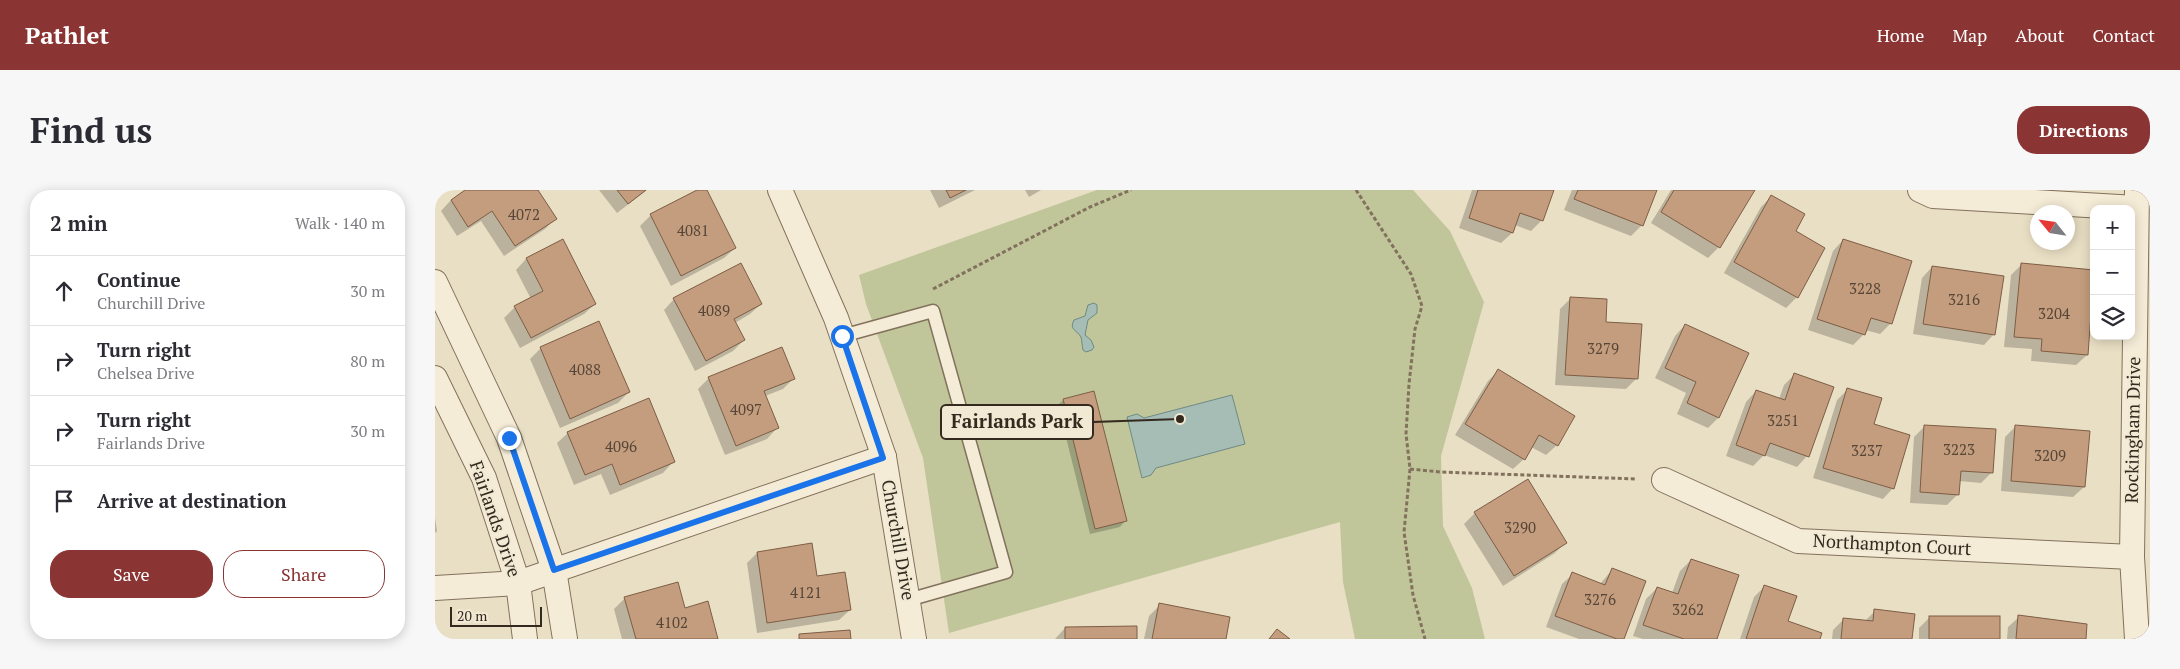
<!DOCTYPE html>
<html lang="en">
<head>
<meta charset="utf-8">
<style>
  body { margin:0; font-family:"PT Serif",serif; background:#f7f7f7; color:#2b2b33 }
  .controls { position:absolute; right:15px; top:15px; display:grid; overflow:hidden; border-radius:10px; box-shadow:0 2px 12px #0003 }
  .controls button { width:45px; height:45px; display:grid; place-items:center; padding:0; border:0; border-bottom:1px solid #e1e1e2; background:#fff; color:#2b2b33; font:25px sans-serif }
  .compass { position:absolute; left:1595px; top:15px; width:45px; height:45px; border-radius:50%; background:#fff; box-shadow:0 2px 12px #0003; rotate:300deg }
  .scale { position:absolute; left:15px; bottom:12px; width:92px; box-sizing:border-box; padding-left:5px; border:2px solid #33291f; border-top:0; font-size:14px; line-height:18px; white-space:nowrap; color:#33291f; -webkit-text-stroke:4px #f1e9d3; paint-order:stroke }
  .stop { position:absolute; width:15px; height:15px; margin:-11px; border:4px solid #1a73e8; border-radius:50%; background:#fff }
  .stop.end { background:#1a73e8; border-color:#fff; box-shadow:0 1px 5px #0008 }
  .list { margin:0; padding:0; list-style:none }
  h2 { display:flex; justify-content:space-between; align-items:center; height:65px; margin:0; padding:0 20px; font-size:21px }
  h2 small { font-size:16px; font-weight:400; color:#7c7c81 }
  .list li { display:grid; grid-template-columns:32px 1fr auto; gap:15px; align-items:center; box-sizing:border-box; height:70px; padding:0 20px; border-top:1px solid #e1e1e2 }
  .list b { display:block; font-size:19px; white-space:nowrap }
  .list p { margin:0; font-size:16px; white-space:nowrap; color:#7c7c81 }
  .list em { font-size:16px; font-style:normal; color:#7c7c81 }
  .actions { display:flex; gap:10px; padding:15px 20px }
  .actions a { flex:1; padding:11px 0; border:1px solid #8a3433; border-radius:20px; text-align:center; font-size:18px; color:#8a3433 }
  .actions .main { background:#8a3433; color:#fff }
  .icon { flex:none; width:28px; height:28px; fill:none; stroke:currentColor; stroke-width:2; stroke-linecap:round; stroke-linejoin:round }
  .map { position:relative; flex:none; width:1715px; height:449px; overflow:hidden; border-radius:20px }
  header { display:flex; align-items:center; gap:30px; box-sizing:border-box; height:70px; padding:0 25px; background:#8a3433; color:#fff }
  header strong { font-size:24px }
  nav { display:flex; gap:28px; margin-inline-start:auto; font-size:18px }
  .intro { display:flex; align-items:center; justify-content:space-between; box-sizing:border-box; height:120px; padding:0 30px }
  h1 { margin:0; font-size:35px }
  .button { padding:12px 22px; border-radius:20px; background:#8a3433; color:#fff; font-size:18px; font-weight:700 }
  main { display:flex; gap:30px; padding:0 30px }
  aside { flex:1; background:#fff; border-radius:20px; box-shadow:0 2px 12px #0003 }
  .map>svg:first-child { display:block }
</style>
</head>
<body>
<header>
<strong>Pathlet</strong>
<nav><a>Home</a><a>Map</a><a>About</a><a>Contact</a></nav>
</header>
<div class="intro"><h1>Find us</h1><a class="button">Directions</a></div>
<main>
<aside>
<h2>2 min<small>Walk · 140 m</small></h2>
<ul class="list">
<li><svg class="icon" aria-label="ahead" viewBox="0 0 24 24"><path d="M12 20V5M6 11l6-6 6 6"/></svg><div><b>Continue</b><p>Churchill Drive</p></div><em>30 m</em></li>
<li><svg class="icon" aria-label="right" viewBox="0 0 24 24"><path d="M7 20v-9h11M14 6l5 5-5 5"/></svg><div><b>Turn right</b><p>Chelsea Drive</p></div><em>80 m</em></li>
<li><svg class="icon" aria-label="right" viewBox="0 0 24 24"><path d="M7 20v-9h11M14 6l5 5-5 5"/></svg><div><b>Turn right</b><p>Fairlands Drive</p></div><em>30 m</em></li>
<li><svg class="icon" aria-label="arrive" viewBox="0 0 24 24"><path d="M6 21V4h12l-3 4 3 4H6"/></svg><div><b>Arrive at destination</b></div></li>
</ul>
<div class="actions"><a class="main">Save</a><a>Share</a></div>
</aside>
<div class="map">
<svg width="1715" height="449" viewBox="0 0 1715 449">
  <rect width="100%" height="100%" fill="#e9dfc4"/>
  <polygon fill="#c0c69a" points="662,0 978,0 1015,41 1049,112 1006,266 1008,336 1037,398 1050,449 920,449 908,392 905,332 514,443 488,268 431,114 424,85"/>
  <g fill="#a6bdb6" stroke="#6e8a83">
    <path d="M 659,113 L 662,115 L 662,123 L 653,130 L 650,145 L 656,150 L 659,157 L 657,160 L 651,162 L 648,160 C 647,156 647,150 646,147 C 641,139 634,140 639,130 L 650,126 L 653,115 Z"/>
    <polygon points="797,205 810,254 721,278 716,285 707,288 692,227 702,224 709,228"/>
  </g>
  <g fill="#0003">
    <polygon points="0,0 9,0 0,7"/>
    <polygon points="32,0 101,0 120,29 110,39 69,66 46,31 22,46 6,21 16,10"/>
    <polygon points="164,0 212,0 182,23"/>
    <polygon points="264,0 270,0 300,58 289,68 236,96 205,36 216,25"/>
    <polygon points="495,0 540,0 504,18"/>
    <polygon points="590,0 606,0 594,7"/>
    <polygon points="1037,0 1118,0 1107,30 1096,41 1080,35 1077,43 1066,53 1024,38"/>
    <polygon points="1137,0 1221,0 1207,35 1196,46 1129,20"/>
    <polygon points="1236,0 1319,0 1284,57 1273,68 1216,33"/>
    <polygon points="1336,7 1359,42 1362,107 1351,118 1289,83 1326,17"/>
    <polygon points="1408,50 1456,133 1445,144 1430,140 1429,144 1418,155 1373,140 1398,61"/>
    <polygon points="127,51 160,114 149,124 85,158 69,128 80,117 96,109 81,80 91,69"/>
    <polygon points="1587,74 1659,81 1652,165 1641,175 1596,171 1597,159 1569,157 1576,85"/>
    <polygon points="1497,77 1559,144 1549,155 1478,144 1487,88"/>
    <polygon points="1136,108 1202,188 1191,199 1120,195 1125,119"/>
    <polygon points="239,109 326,114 315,124 300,133 309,150 298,161 260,181 229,120"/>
    <polygon points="164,133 194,202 183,213 125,238 95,169 105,159"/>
    <polygon points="1250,135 1283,228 1273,238 1242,224 1251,203 1220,188 1240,146"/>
    <polygon points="1063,181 1122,255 1111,265 1096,257 1089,269 1078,279 1020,245 1053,191"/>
    <polygon points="1360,184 1372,266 1362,277 1329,265 1318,276 1291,266 1311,212 1321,201 1344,209 1349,195"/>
    <polygon points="274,188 359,188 348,199 330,206 342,238 332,249 290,265 263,199"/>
    <polygon points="1412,200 1437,235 1458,298 1448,309 1378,288 1402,210"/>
    <polygon points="628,210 690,331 685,337 655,344 623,215"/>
    <polygon points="1490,236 1557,282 1546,293 1524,291 1523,304 1512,315 1475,313 1479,247"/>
    <polygon points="1581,236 1649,297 1638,307 1566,301 1570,247"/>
    <polygon points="133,243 238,272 228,283 175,305 166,284 139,295 122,253"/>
    <polygon points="1040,323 1130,353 1120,363 1068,396 1029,334"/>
    <polygon points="0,328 2,341 0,343"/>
    <polygon points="322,363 381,388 415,420 404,430 322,443 312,373"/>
    <polygon points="1256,370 1302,386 1280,449 1208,449 1198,446 1211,409 1222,398 1237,403 1245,381"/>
    <polygon points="1177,380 1209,392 1188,449 1144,449 1111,437 1127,394 1138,384 1165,394"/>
    <polygon points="1330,396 1352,432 1386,443 1384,449 1305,449 1319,407"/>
    <polygon points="190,408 249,419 272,413 282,449 187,449 179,419"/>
    <polygon points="725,415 794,428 790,449 709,449 714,426"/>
    <polygon points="1440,421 1479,425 1476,449 1397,449 1398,440 1408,430 1429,432"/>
    <polygon points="1495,427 1563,427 1563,449 1484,449 1484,438"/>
    <polygon points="1584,427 1651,435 1649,449 1572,449 1573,437"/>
    <polygon points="701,437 701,449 620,449 630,438"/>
  </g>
  <g fill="#c39d7e" stroke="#7e5d45">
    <polygon points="30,0 103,0 122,29 80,56 57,21 33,37 16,10"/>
    <polygon points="182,0 211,0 193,14"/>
    <polygon points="262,0 272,0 301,58 246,86 215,24"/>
    <polygon points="511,0 531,0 515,8"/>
    <polygon points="1043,0 1119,0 1108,31 1085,23 1078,43 1034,28"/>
    <polygon points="1143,0 1222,0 1208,36 1139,9"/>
    <polygon points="1239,0 1320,0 1285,58 1226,22"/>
    <polygon points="1336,5 1370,24 1361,41 1390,58 1363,108 1299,72"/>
    <polygon points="128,49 161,114 96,148 79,116 108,101 91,68"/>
    <polygon points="1408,49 1477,71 1457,134 1436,128 1430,145 1382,129"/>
    <polygon points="306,73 327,114 299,129 310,150 271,171 238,108"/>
    <polygon points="1586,73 1659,80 1653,165 1606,161 1607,149 1579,147"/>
    <polygon points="1497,76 1569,86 1560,145 1488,134"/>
    <polygon points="1135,107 1172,109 1171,132 1207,134 1203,189 1130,185"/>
    <polygon points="164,131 195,202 135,229 105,157"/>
    <polygon points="1250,134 1314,163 1284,228 1252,213 1261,192 1230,178"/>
    <polygon points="347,157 360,189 329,201 344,238 301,256 273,187"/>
    <polygon points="1063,179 1140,226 1123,256 1104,245 1090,270 1030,234"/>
    <polygon points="1359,183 1399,197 1374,267 1335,253 1330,266 1301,255 1321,200 1350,210"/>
    <polygon points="1412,198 1447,208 1439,234 1475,245 1459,299 1388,278"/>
    <polygon points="659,201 692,331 660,339 628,209"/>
    <polygon points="214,208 240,272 185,295 177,274 150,285 132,242"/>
    <polygon points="1489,235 1561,239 1558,283 1526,281 1524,305 1485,302"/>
    <polygon points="1580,235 1655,241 1650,297 1576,291"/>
    <polygon points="1093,289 1132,353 1079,386 1039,322"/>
    <polygon points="377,353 382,386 410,382 416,420 332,433 322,362"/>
    <polygon points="1256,369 1304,385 1282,449 1249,449 1208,435 1222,397 1243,404"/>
    <polygon points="1177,378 1211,391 1189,449 1182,449 1120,426 1137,382 1170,395"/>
    <polygon points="243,392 250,418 273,411 283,449 201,449 189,407"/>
    <polygon points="1329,395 1362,406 1353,431 1387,443 1385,449 1311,449"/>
    <polygon points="724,413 795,427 791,449 717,449"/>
    <polygon points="1439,419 1480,424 1477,449 1406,449 1408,428 1438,431"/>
    <polygon points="1583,425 1652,434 1651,449 1581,449"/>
    <rect x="1494" y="426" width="71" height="23"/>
    <polygon points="702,436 702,449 630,449 630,437"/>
    <polygon points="842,439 855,449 834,449"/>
    <polygon points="415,440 416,449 364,449 364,444"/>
  </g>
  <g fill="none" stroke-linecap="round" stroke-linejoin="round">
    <g stroke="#82715d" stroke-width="15">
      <polyline id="service" points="407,146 498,121 571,382 473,410"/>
    </g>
    <g stroke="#82715d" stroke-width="26">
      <g id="minor">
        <polyline points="345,0 401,128 449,267 479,449"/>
        <polyline points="1485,0 1498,6 1701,18"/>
        <polyline points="1702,0 1697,367 1702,449"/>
        <polyline points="0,92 74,248 119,380 130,449"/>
        <polyline points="0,188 49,288 83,393 90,449"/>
        <polyline points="1229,290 1363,351 1697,367"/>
        <polyline points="0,398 83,393 449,267"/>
      </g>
    </g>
    <g stroke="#82715d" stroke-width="3" stroke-dasharray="4 2.5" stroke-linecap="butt">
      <polyline points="921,0 976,84 987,116 980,139 974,194 971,244 975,279 969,342 978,405 990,449"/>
      <polyline points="498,99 655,17 696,0"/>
      <polyline points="975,279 1006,282 1201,289"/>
    </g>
    <use href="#service" stroke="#f5ecd7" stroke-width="12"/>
    <use href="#minor" stroke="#f5ecd7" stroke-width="24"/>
  </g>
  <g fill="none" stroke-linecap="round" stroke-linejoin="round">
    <polyline stroke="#1a73e8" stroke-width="6" points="74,248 119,380 448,268 407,146"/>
  </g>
  <g text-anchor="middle" stroke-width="4" stroke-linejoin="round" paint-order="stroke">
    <g font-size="15" fill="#574637">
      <text x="89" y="30">4072</text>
      <text x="258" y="46">4081</text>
      <text x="1430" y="104">3228</text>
      <text x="1529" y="115">3216</text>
      <text x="279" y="126">4089</text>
      <text x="1619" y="129">3204</text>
      <text x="1168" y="164">3279</text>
      <text x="150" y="185">4088</text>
      <text x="311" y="225">4097</text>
      <text x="1348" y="236">3251</text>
      <text x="186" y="262">4096</text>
      <text x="1524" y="265">3223</text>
      <text x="1432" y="266">3237</text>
      <text x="1615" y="271">3209</text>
      <text x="1085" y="343">3290</text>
      <text x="371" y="408">4121</text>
      <text x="1165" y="415">3276</text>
      <text x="1253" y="425">3262</text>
      <text x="237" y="438">4102</text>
    </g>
    <g font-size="18" fill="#33291f" stroke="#f1e9d3">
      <text transform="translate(1698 240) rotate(-89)" y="6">Rockingham Drive</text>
      <text transform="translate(60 329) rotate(71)" y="6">Fairlands Drive</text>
      <text transform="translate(463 350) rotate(80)" y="6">Churchill Drive</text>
      <text transform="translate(1457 355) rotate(3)" y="6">Northampton Court</text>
    </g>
  </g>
  <path fill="none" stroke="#33291f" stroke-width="2" d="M745 229L658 232"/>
  <circle fill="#33291f" stroke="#f1e9d3" stroke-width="2" cx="745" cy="229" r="5"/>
  <rect fill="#f1e9d3" stroke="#33291f" stroke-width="2" x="506" y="215" width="152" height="34" rx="5"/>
  <g font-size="19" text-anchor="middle" font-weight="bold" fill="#33291f">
    <text x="582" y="238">Fairlands Park</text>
  </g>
</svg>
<div class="controls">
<button>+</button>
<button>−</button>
<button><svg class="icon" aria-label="layers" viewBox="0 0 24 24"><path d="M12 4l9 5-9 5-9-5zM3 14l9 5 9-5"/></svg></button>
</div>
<svg class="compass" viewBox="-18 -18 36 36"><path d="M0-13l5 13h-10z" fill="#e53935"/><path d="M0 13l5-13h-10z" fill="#7c7c81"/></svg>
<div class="scale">20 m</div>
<div class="stop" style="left:407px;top:146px"></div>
<div class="stop end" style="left:74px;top:248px"></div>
</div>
</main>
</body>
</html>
